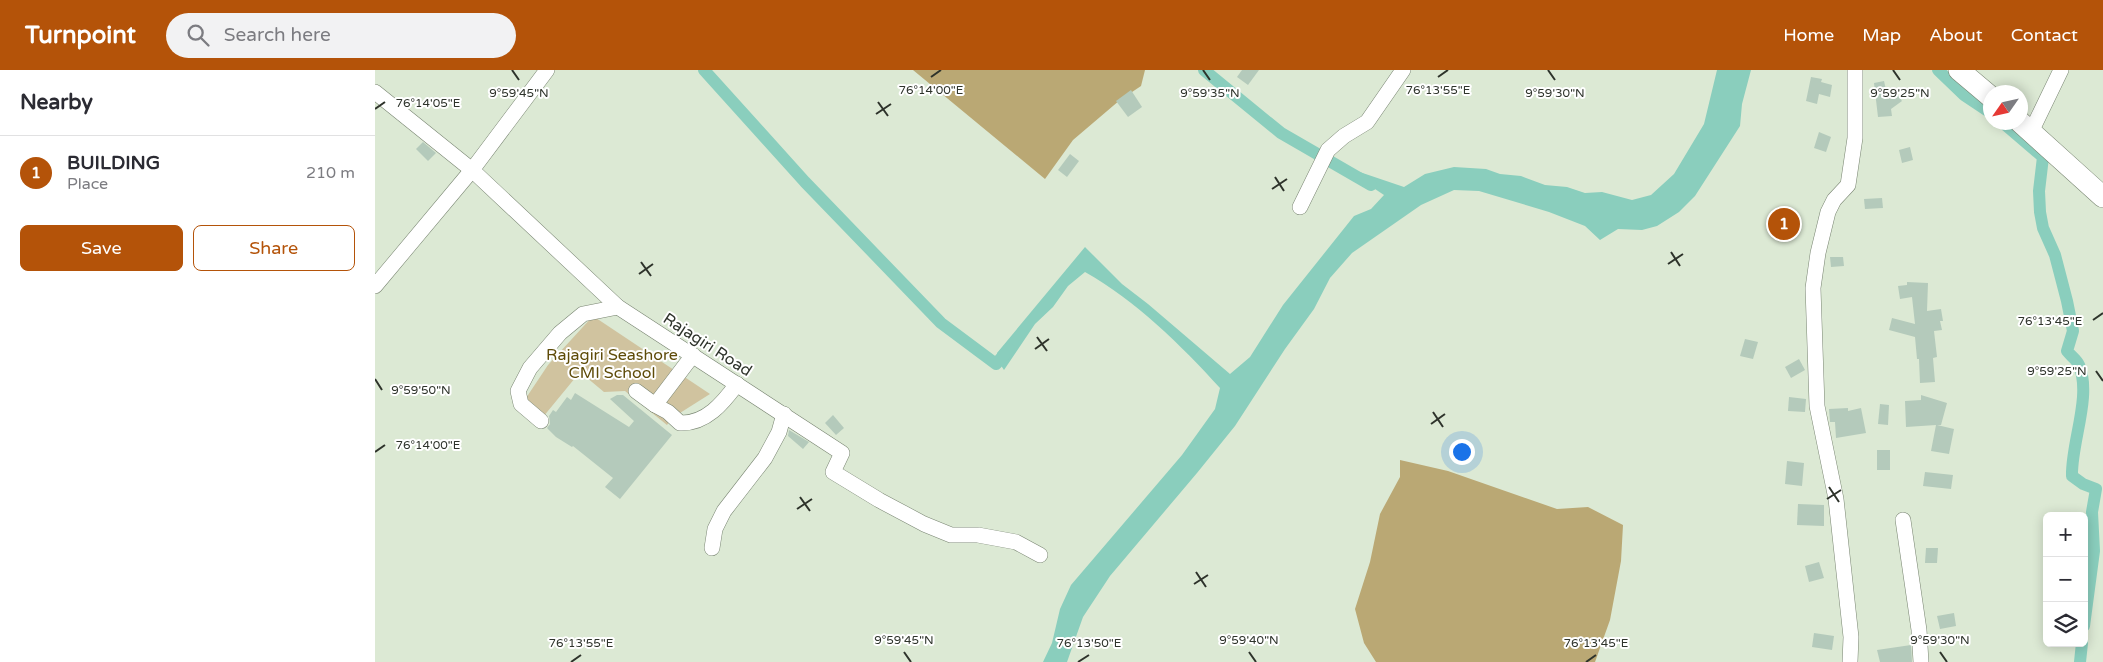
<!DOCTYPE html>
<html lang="en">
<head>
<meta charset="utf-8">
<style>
  body { margin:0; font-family:"Varela Round",sans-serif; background:#f2f2f3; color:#2b2b33 }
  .controls { position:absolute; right:15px; bottom:15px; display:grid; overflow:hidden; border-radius:8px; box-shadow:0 2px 12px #0003 }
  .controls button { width:45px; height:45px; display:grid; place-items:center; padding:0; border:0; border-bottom:1px solid #e1e1e2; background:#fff; color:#2b2b33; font:25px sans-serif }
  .compass { position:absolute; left:1608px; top:15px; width:45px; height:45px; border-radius:50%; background:#fff; box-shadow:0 2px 12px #0003; rotate:236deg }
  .you { position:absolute; left:1086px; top:381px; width:18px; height:18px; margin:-12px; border:4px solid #fff; border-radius:50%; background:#1a73e8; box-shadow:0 0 0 8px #1a73e833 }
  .badge { display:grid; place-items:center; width:32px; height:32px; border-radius:50%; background:#b45309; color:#fff; font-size:16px; font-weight:700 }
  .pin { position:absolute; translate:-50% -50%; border:2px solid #fff; box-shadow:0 1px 5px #0006 }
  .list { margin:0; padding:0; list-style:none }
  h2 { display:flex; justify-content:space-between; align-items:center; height:65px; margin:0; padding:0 20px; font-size:21px }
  h2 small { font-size:16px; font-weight:400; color:#7c7c81 }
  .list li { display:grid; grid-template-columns:32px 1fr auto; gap:15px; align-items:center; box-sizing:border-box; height:75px; padding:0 20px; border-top:1px solid #e1e1e2 }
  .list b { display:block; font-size:19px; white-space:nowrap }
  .list p { margin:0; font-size:16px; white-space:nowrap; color:#7c7c81 }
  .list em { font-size:16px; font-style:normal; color:#7c7c81 }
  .actions { display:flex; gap:10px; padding:15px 20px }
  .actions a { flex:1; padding:11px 0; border:1px solid #b45309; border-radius:8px; text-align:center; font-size:18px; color:#b45309 }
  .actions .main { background:#b45309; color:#fff }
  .icon { flex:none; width:28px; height:28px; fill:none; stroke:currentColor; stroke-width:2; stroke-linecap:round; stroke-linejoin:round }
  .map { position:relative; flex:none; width:1728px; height:592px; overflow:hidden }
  header { display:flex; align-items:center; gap:30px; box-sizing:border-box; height:70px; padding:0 25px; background:#b45309; color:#fff }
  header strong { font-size:24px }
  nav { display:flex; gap:28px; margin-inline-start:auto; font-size:18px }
  .search { width:350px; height:45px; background:#f2f2f3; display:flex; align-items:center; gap:12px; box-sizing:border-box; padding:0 18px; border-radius:28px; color:#7c7c81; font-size:19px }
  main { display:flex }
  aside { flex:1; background:#fff }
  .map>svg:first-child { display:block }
</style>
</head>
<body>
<header>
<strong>Turnpoint</strong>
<div class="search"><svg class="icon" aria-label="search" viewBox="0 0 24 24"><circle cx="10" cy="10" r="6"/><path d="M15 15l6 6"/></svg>Search here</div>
<nav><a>Home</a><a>Map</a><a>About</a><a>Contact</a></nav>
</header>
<main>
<aside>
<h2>Nearby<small></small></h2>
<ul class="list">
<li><span class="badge">1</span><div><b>BUILDING</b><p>Place</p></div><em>210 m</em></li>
</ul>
<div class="actions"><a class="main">Save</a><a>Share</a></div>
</aside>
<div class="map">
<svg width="1728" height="592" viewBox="0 0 1728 592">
  <rect width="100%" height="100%" fill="#dce9d4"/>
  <polygon fill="#d0c39f" points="218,246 335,324 297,348 292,355 250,321 229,322 205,302 168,347 147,334 173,295"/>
  <g fill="#baa874">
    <polygon points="538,0 770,0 766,16 745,30 698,70 670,109"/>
    <polygon points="1025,390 1073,401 1182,439 1213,437 1248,455 1246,491 1235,550 1220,592 1001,592 989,573 980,539 995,492 1005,444 1025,407"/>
  </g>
  <path fill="#8acebd" d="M 1342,0 L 1376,0 L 1367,34 L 1365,56 L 1320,126 L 1304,142 L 1282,156 L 1267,160 L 1243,159 L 1225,170 L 1210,156 L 1174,142 L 1104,121 L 1079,120 L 1046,135 L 977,183 L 955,208 L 939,239 L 910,279 L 860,356 L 822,403 L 735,506 L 708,547 L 692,592 L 668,592 L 677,573 L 685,539 L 696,515 L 807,385 L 840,339 L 845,318 C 806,275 761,231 710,202 L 693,216 L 678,237 L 660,254 L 629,300 L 623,291 L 622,283 L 710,177 L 747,214 L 773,234 L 855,304 L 875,287 L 908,235 L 979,146 L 996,139 L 1009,125 L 964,95 L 1029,117 L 1050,104 L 1079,97 L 1111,99 L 1125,104 L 1146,106 L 1170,115 L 1192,117 L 1210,123 L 1227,122 L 1257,130 L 1276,125 L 1299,104 L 1329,54 Z"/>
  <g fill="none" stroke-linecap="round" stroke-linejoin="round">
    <g stroke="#8acebd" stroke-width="12">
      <polyline points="329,0 430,112 566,253 621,294 634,279"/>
      <polyline points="829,0 906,63 996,115"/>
      <polyline points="1563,0 1589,25 1616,43"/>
      <path d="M 1627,52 L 1668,87 L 1664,121 L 1665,142 L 1668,158 L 1680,185 L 1692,231 L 1698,261 L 1692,281 C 1695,285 1702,290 1704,295 C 1717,326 1696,373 1697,406 L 1708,414 L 1721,419 L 1717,442 L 1719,481 L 1709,556"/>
      <polyline points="1705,592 1707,573"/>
    </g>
  </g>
  <g fill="#b4cabb">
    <polygon points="867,0 884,0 873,15 862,7"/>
    <polygon points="1436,7 1447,9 1446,12 1457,15 1455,27 1444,24 1442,34 1431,31"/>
    <polygon points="1509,11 1513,29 1521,23 1527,31 1516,39 1517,46 1503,47 1499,13"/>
    <polygon points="756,20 767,37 753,47 741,31"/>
    <polygon points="1444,62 1456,67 1451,82 1439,78"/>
    <polygon points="48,72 61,83 53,91 41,79"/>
    <polygon points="1535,77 1538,90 1527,93 1524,80"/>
    <polygon points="695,84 704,91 692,107 683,100"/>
    <polygon points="1507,128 1508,138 1490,139 1489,129"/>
    <polygon points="1405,147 1416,151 1413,160 1403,157"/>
    <polygon points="1455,187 1468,187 1469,196 1456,197"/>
    <polygon points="1532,212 1553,213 1552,241 1566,239 1568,251 1565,251 1567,260 1559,261 1562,287 1558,288 1560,312 1545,313 1544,289 1542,289 1540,267 1514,260 1517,248 1540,254 1537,227 1525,229 1523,216 1532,215"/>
    <polygon points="1370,269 1383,272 1378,289 1365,286"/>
    <polygon points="1424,289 1430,300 1416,308 1410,297"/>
    <polygon points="200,323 254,357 259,351 235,329 242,325 248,325 297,365 245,429 230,417 238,408 198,376 197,377 181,367 172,358 175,354 174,346 178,340 181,342 192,327 196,330"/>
    <polygon points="1546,325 1572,333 1566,355 1562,355 1579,359 1574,384 1556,381 1561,355 1531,357 1530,331 1546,330"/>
    <polygon points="1414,327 1431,329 1430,342 1413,341"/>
    <polygon points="1505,334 1514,335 1513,355 1503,354"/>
    <polygon points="1473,338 1473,341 1486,338 1491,363 1461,368 1460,352 1455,352 1454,339"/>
    <polygon points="458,345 469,358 461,365 450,353"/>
    <polygon points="414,360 434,372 428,379 413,366"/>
    <rect x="1502" y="380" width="13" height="20"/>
    <polygon points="1412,391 1429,393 1427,416 1410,414"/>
    <polygon points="1550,402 1578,405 1576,419 1548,416"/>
    <polygon points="1423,434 1449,435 1449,456 1422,455"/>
    <polygon points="1551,478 1563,478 1562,493 1550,493"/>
    <polygon points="1444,492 1449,508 1434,512 1430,496"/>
    <polygon points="1579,543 1581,556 1565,559 1562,546"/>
    <polygon points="1439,563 1459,566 1457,580 1437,577"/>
    <polygon points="1536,575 1537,592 1505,592 1502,580"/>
  </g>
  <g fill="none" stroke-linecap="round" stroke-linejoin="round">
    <g stroke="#798572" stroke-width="16">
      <g id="minor">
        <polyline points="0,22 97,100 243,237 467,383 458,402 504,430 549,454 576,465 603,465 641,472 665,485"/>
        <polyline points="1656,62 1686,0"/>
        <polyline points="925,137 953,80 969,66 992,52 1028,0"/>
        <polyline points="0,216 97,100 172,0"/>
        <polyline points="261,321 280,335 318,285"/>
        <path d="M 280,335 L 293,342 L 305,353 C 331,354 348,333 362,314"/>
        <polyline points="166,351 146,334 143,321 155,298 185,263 208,244 243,237"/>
        <polyline points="1528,450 1544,560 1546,592"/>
        <polyline points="337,478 340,459 349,441 390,388 404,362 409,344"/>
        <polyline points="1475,592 1476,567 1461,429 1442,336 1438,218 1443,183 1453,142 1459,130 1473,115 1480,68 1480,0"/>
      </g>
    </g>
    <g stroke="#798572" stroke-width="22">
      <g id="secondary">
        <polyline points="1584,0 1616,27"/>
        <polyline points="1645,52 1728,127"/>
      </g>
    </g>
    <use href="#minor" stroke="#fff" stroke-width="15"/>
    <use href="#secondary" stroke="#fff" stroke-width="21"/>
  </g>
  <path fill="none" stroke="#2e332b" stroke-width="2" d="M 137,0 L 144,10M 828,0 L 835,10M 1173,0 L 1180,10M 1518,0 L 1525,10M 556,7 L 566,0M 1063,7 L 1073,0M 503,32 L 513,46M 0,39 L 10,32M 501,44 L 516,34M 900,107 L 909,121M 897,119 L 912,109M 1296,182 L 1305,196M 266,192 L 276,206M 1293,194 L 1308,184M 264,204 L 278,194M 1718,250 L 1728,243M 662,267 L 672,281M 660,279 L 674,269M 1721,301 L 1728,311M 0,309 L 7,320M 1058,342 L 1068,357M 1056,354 L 1070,344M 0,382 L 10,375M 1454,417 L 1464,432M 425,427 L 435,441M 1452,429 L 1466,420M 422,439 L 437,429M 821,502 L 831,517M 819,514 L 833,505M 529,582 L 536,592M 874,582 L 881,592M 1565,582 L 1572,592M 196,592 L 206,585M 703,592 L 714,585M 1211,592 L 1221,585"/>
  <g text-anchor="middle" stroke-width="4" stroke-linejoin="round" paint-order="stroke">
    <g font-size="16" fill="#2e332b" stroke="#fff">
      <text transform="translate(333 274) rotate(33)" y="6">Rajagiri Road</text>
    </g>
    <g font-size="16" fill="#5e4b08" stroke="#fff">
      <text x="237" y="290">Rajagiri Seashore<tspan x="237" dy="18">CMI School</tspan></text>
    </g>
  </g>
  <g font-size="12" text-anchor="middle" fill="#2e332b" stroke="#fff" stroke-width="4" stroke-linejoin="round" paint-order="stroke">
    <text x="556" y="24">76°14'00"E</text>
    <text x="1063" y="24">76°13'55"E</text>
    <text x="144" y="27">9°59'45"N</text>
    <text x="835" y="27">9°59'35"N</text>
    <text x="1180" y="27">9°59'30"N</text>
    <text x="1525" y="27">9°59'25"N</text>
    <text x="53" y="37">76°14'05"E</text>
    <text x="1675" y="255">76°13'45"E</text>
    <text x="1682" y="305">9°59'25"N</text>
    <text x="46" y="324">9°59'50"N</text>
    <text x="53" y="379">76°14'00"E</text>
    <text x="529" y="574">9°59'45"N</text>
    <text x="874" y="574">9°59'40"N</text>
    <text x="1565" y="574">9°59'30"N</text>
    <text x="206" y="577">76°13'55"E</text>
    <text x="714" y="577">76°13'50"E</text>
    <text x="1221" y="577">76°13'45"E</text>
  </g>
</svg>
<div class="controls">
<button>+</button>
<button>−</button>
<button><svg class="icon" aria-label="layers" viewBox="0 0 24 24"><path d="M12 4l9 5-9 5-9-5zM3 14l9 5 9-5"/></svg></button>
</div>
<svg class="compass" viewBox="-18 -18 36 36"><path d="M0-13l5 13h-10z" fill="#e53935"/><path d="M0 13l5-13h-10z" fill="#7c7c81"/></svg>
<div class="you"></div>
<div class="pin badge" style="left:1409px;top:154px">1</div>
</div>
</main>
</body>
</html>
